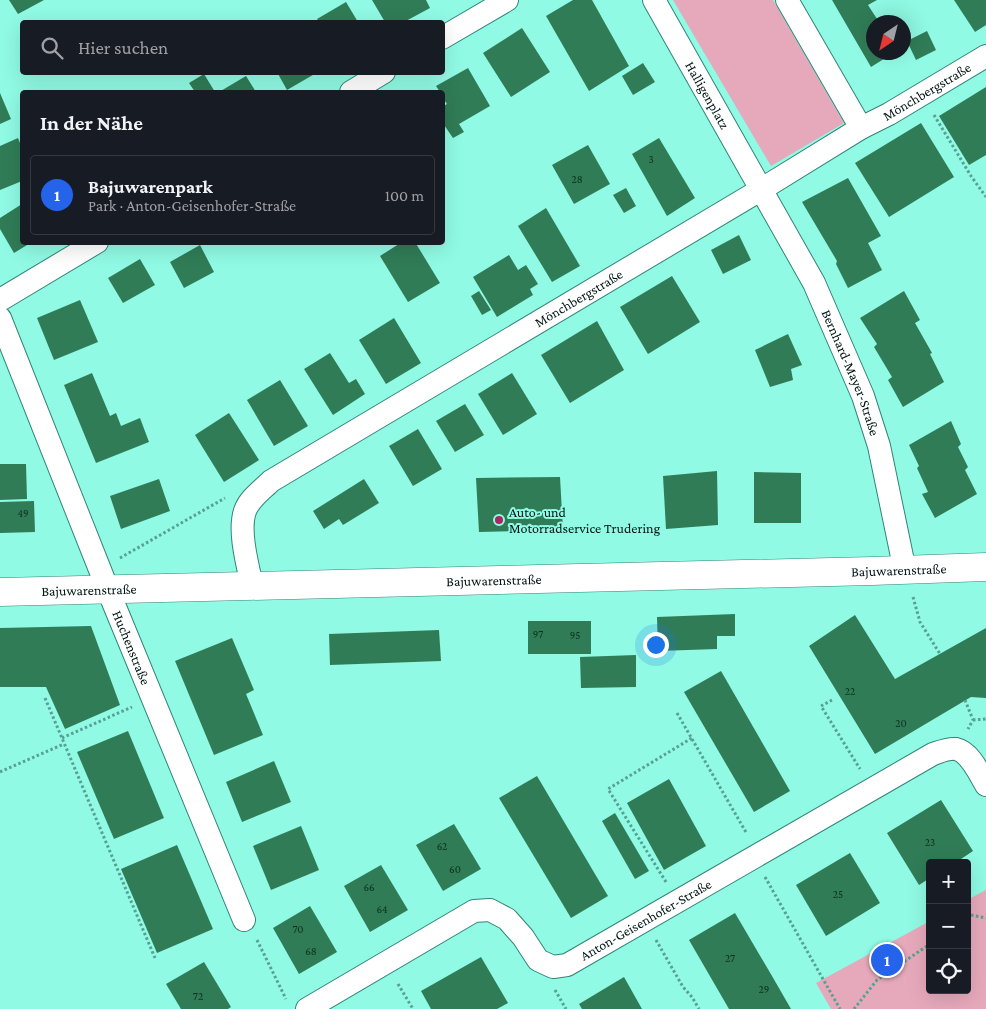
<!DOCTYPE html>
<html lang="de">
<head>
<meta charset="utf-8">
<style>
  body { margin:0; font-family:"Crimson Pro",serif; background:#20242c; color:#f1f3f6 }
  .controls { position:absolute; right:15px; bottom:15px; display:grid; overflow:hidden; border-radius:5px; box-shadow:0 5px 20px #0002 }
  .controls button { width:45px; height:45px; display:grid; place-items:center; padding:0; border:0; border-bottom:1px solid #363941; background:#171b24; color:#f1f3f6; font:25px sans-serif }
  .compass { position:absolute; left:866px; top:15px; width:45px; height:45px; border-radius:50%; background:#171b24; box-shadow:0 5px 20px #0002; rotate:215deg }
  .you { position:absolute; left:655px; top:644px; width:18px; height:18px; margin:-12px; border:4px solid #fff; border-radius:50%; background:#1a73e8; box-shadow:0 0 0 8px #1a73e833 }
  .badge { display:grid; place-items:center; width:32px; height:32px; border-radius:50%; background:#2563eb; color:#fff; font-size:16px; font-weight:700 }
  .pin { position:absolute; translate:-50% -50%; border:2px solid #fff; box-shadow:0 1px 5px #0006 }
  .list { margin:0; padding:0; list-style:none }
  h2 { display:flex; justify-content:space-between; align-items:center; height:65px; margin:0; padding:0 20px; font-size:21px }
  h2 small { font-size:16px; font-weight:400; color:#9ea1a6 }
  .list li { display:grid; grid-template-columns:32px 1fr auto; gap:15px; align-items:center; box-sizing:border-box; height:80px; margin:0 10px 10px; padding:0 10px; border:1px solid #363941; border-radius:5px }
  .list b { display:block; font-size:19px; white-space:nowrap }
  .list p { margin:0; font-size:16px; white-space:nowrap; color:#9ea1a6 }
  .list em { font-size:16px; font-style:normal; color:#9ea1a6 }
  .icon { flex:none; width:28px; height:28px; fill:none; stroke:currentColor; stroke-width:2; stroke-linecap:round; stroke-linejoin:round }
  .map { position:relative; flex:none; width:986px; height:1009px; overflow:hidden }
  .search { position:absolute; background:#171b24; box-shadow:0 5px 20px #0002; left:20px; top:20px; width:425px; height:55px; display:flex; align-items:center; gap:12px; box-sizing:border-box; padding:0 18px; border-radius:5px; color:#9ea1a6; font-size:19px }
  .panel { position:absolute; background:#171b24; box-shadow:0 5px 20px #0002; left:20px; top:90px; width:425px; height:155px; border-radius:5px }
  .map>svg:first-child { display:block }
</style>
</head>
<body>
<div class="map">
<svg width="986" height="1009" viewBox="0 0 986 1009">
  <rect width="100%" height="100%" fill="#90fae4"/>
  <g fill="#e6a9bb">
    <polygon points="673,0 773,0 844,123 771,166"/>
    <polygon points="986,890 986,1009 831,1009 816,983 930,921 930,990 967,990 967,900"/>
  </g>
  <g fill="#307c57">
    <polygon points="9,0 44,0 18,14"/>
    <polygon points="372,0 426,0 430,8 404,22 385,22"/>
    <polygon points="573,0 592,0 629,66 589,91 546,16"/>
    <polygon points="832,0 877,0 868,5 879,22 874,22 874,52 895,52 871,67"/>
    <polygon points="954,0 986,0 986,25 975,32"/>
    <polygon points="346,2 358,22 319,22 317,19"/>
    <polygon points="522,28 550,72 511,97 483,53"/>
    <polygon points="927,31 936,50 916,60 907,41"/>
    <polygon points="643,63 655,82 633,95 622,76"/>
    <polygon points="468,68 490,106 459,124 464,132 453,138 442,122 442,107 447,104 442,97 442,92 440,92 436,86"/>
    <polygon points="277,72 318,72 287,90"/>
    <polygon points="204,74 215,92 195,92 189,83"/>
    <polygon points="246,76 256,92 219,92"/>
    <polygon points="986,87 986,155 969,165 939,116"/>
    <polygon points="0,93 11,119 0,124"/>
    <polygon points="921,123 954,177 889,217 855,163"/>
    <polygon points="18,138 22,148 22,181 0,190 0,146"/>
    <polygon points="659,138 695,198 667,216 632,154"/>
    <polygon points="588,145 610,184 574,204 552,165"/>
    <polygon points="848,178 881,236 868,243 882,270 848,288 836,264 837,261 802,202"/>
    <polygon points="626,188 636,206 624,213 613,195"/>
    <polygon points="22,204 22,242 32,242 14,253 0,229 0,218"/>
    <polygon points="546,208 580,266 552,282 518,226"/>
    <polygon points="739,235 751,260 723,274 711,250"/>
    <polygon points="402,242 415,242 440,283 408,302 380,256"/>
    <polygon points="200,245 214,272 184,288 170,262"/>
    <polygon points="509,255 518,270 526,265 538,284 530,289 533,295 497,317 473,277"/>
    <polygon points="140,259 155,285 123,303 108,278"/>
    <polygon points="672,276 700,322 648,354 620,307"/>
    <polygon points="479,291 491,310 482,315 471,296"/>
    <polygon points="904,291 920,320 915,323 932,353 930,354 944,382 903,407 888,380 892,377 874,347 877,344 860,318"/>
    <polygon points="80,300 98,342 54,360 37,318"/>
    <polygon points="394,318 421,363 386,384 359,340"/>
    <polygon points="597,321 624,370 570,403 541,355"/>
    <polygon points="788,334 802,365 791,369 793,380 770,387 755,350"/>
    <polygon points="330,353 349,383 356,379 365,394 333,415 304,369"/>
    <polygon points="92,373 110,416 116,413 121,426 140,418 149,442 96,463 64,385"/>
    <polygon points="512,373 537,414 503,435 478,394"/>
    <polygon points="280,380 308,426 274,446 247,400"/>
    <polygon points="465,404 484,435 455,452 436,421"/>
    <polygon points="229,413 259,460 224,482 195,435"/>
    <polygon points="951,421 961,444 958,447 968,467 965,470 977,494 935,518 922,494 928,492 917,468 919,466 909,445"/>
    <polygon points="418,429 442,469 413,486 389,446"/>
    <polygon points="0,464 26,464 27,499 0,500"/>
    <polygon points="717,471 718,525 666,529 663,476"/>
    <polygon points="754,472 801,473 801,523 754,523"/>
    <polygon points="560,477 563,530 479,532 476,478"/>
    <polygon points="159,479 170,511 121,529 110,496"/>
    <polygon points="364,479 379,503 343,525 339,519 324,529 313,511"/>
    <polygon points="34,501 35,532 0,533 0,502"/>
    <polygon points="735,614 735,636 717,636 717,649 658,651 657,617"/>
    <polygon points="855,615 895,679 986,628 986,698 971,697 875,754 809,646"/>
    <rect x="528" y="621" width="63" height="33"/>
    <polygon points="91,626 120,705 65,729 46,687 0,687 0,628"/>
    <polygon points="439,630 441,661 330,665 329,634"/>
    <polygon points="232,638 254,690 246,694 263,735 214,755 175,661"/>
    <polygon points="636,655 636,687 581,688 580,657"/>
    <polygon points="721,671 790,791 754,812 684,692"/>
    <polygon points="128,731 164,818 114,839 77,752"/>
    <polygon points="274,761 291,802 242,822 226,782"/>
    <polygon points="537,776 608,896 571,918 499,798"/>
    <polygon points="669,779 706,846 664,870 627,803"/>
    <polygon points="941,800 973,851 955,863 930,863 930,878 919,885 887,833"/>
    <polygon points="615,813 649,871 635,879 602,821"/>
    <polygon points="454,824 481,869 443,891 416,845"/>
    <polygon points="301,826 319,870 271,890 253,846"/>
    <polygon points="177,845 213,929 157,953 121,869"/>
    <polygon points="850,853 880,903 826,936 796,885"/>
    <polygon points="381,865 408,910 370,932 344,886"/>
    <polygon points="310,906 337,952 299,974 273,928"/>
    <polygon points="735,913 772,976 791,1009 729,1009 689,940"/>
    <polygon points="481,957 508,1003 497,1009 431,1009 421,991"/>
    <polygon points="204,962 231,1007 228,1009 181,1009 166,984"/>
    <polygon points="624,977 642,1009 582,1009 579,1004"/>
  </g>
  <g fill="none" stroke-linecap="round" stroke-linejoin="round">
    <g stroke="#328576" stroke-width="24">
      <g id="minor">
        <path id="s1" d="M 654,0 L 814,283 L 863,396 L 879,446 L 905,571"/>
        <polyline points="787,0 861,128"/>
        <polyline points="442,38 507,0"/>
        <polyline points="351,92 384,72"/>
        <polyline points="0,300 97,242"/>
        <path id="s2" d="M 0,318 L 108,590 L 244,920"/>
        <path id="s3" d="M 252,586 C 248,566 238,531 245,511 C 249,499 262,490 271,481 L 762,189 L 861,128 L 889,114 L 986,56"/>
        <path id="s4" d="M 307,1009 L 474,911 L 490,910 L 507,919 L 523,937 L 538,960 L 553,967 L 567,965 L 933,754 C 939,752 948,748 956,749 C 970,752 979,773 986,785"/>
      </g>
    </g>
    <g stroke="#328576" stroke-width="29">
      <g id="secondary">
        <path id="s5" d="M 0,592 L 872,571 L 986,567"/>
      </g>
    </g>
    <g stroke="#58a091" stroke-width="3" stroke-dasharray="2.5 2.5" stroke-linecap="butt">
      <polyline points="934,115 971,176 986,197"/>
      <polyline points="120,558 225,498"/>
      <polyline points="913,597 920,622 940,654"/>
      <polyline points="45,698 155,958"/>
      <polyline points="832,700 821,706 860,769"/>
      <polyline points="965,700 973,720 968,729"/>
      <polyline points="677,713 747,834"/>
      <polyline points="973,720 986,719"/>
      <polyline points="62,738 132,707"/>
      <polyline points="0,772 64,744"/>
      <polyline points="765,877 840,1009"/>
      <polyline points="666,882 608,789 692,738"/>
      <polyline points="967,918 971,915 986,918"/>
      <polyline points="257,940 286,999"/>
      <polyline points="656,940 683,987 692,997 699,1009"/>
      <polyline points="398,984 413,1009"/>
      <polyline points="555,990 566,1009"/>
      <polyline points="854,1009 877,980 930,944"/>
    </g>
    <use href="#minor" stroke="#fff" stroke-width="22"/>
    <use href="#secondary" stroke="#fff" stroke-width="28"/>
  </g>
  <circle fill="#ae2362" stroke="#90fae4" stroke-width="2" cx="499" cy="520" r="5"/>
  <g text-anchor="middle" stroke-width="4" stroke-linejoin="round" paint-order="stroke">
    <g font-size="11" fill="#0d3023">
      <text x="651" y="163">3</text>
      <text x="577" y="183">28</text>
      <text x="23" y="517">49</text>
      <text x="538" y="638">97</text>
      <text x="575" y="639">95</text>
      <text x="850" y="695">22</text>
      <text x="901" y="727">20</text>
      <text x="930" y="846">23</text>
      <text x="442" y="850">62</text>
      <text x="455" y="873">60</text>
      <text x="369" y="891">66</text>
      <text x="838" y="898">25</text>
      <text x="382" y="913">64</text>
      <text x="298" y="933">70</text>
      <text x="311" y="955">68</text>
      <text x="730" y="962">27</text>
      <text x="764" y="993">29</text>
      <text x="198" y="1000">72</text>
    </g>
    <g font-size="14" fill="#011612" stroke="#90fae4">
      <text dy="5" stroke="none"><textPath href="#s3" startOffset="879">Mönchbergstraße</textPath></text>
      <text dy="5" stroke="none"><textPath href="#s1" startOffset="109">Halligenplatz</textPath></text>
      <text dy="5" stroke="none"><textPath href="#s3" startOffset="474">Mönchbergstraße</textPath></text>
      <text dy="5" stroke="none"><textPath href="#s1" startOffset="422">Bernhard-Mayer-Straße</textPath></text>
      <text dy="5" stroke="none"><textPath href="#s5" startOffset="899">Bajuwarenstraße</textPath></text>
      <text dy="5" stroke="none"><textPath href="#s5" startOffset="494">Bajuwarenstraße</textPath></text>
      <text dy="5" stroke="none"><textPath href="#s5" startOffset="89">Bajuwarenstraße</textPath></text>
      <text dy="5" stroke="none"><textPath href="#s2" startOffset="355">Huchenstraße</textPath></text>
      <text dy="5" stroke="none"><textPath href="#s4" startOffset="402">Anton-Geisenhofer-Straße</textPath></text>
    </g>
    <g font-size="14" fill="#011612" stroke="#90fae4" text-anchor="start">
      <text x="509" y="517">Auto- und<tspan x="509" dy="16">Motorradservice Trudering</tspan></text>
    </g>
  </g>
</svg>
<div class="controls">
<button>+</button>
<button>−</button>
<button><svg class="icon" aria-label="locate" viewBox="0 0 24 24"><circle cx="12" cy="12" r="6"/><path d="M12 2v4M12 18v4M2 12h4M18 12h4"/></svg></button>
</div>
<svg class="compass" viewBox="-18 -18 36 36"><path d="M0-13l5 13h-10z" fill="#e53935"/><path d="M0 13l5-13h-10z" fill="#9ea1a6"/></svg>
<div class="you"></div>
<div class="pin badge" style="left:887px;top:960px">1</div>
<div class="search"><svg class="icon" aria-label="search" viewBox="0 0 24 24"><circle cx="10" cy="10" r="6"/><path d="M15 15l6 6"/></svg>Hier suchen</div>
<section class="panel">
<h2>In der Nähe<small></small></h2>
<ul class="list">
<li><span class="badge">1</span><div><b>Bajuwarenpark</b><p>Park · Anton-Geisenhofer-Straße</p></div><em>100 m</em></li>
</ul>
</section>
</div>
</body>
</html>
